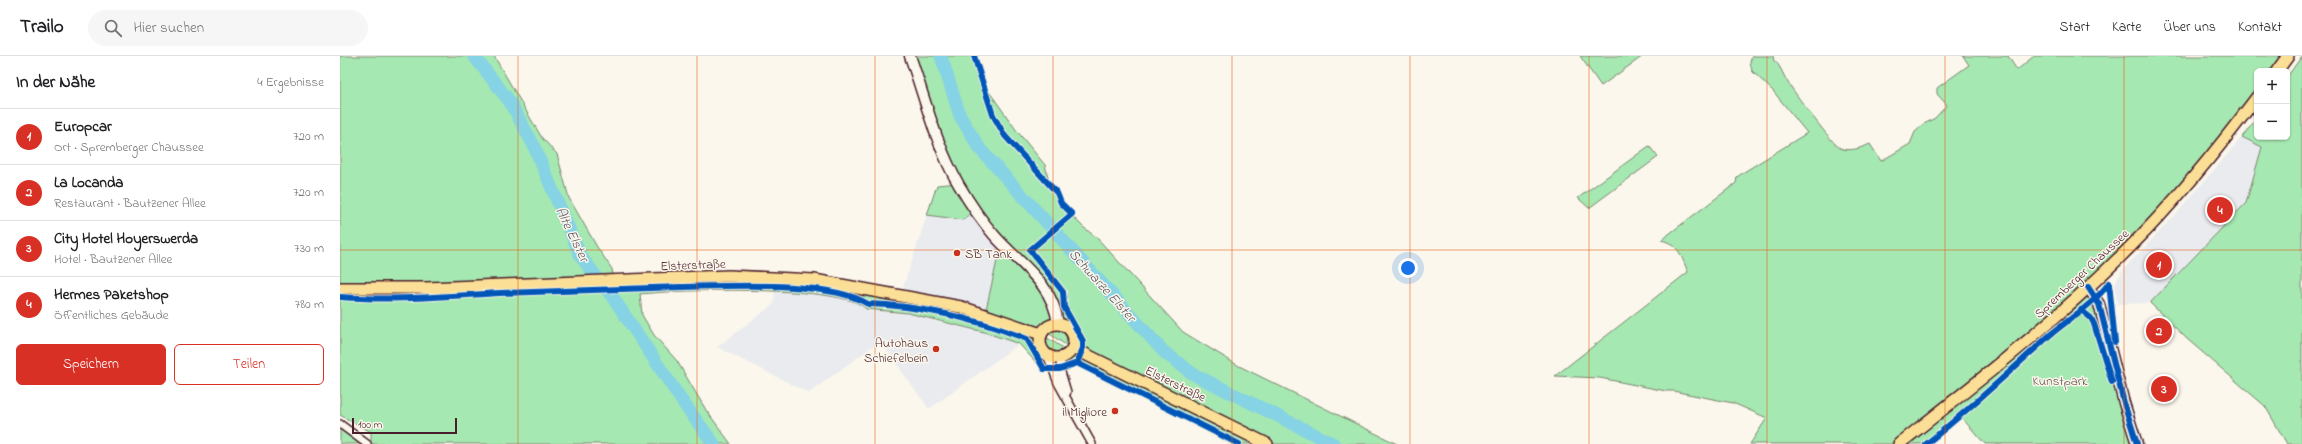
<!DOCTYPE html>
<html lang="de">
<head>
<meta charset="utf-8">
<style>
  body { margin:0; font-family:"Indie Flower",sans-serif; background:#f6f6f6; color:#202124 }
  .controls { position:absolute; right:12px; top:12px; display:grid; overflow:hidden; border-radius:6px; box-shadow:0 1px 3px #0004 }
  .controls button { width:36px; height:36px; display:grid; place-items:center; padding:0; border:0; border-bottom:1px solid #e0e0e0; background:#fff; color:#202124; font:20px sans-serif }
  .scale { position:absolute; left:12px; bottom:10px; width:105px; box-sizing:border-box; padding-left:4px; border:2px solid #4a1f2b; border-top:0; font-size:11px; line-height:14px; white-space:nowrap; color:#4a1f2b; -webkit-text-stroke:3px #fbf7ec; paint-order:stroke }
  .you { position:absolute; left:1068px; top:212px; width:14px; height:14px; margin:-10px; border:3px solid #fff; border-radius:50%; background:#1a73e8; box-shadow:0 0 0 6px #1a73e833 }
  .badge { display:grid; place-items:center; width:26px; height:26px; border-radius:50%; background:#d93025; color:#fff; font-size:13px; font-weight:700 }
  .pin { position:absolute; translate:-50% -50%; border:2px solid #fff; box-shadow:0 1px 4px #0006 }
  .list { margin:0; padding:0; list-style:none }
  h2 { display:flex; justify-content:space-between; align-items:center; height:52px; margin:0; padding:0 16px; font-size:17px }
  h2 small { font-size:13px; font-weight:400; color:#757577 }
  .list li { display:grid; grid-template-columns:26px 1fr auto; gap:12px; align-items:center; box-sizing:border-box; height:56px; padding:0 16px; border-top:1px solid #e0e0e0 }
  .list b { display:block; font-size:15px; white-space:nowrap }
  .list p { margin:0; font-size:13px; white-space:nowrap; color:#757577 }
  .list em { font-size:13px; font-style:normal; color:#757577 }
  .actions { display:flex; gap:8px; padding:12px 16px }
  .actions a { flex:1; padding:9px 0; border:1px solid #d93025; border-radius:6px; text-align:center; font-size:14px; color:#d93025 }
  .actions .main { background:#d93025; color:#fff }
  .icon { flex:none; width:22px; height:22px; fill:none; stroke:currentColor; stroke-width:2; stroke-linecap:round; stroke-linejoin:round }
  .map { position:relative; flex:none; width:1962px; height:388px; overflow:hidden }
  header { display:flex; align-items:center; gap:24px; box-sizing:border-box; height:56px; padding:0 20px; background:#fff; border-bottom:1px solid #e0e0e0 }
  header strong { font-size:19px }
  nav { display:flex; gap:22px; margin-inline-start:auto; font-size:14px }
  .search { width:280px; height:36px; background:#f6f6f6; display:flex; align-items:center; gap:10px; box-sizing:border-box; padding:0 14px; border-radius:22px; color:#757577; font-size:15px }
  main { display:flex }
  aside { flex:1; background:#fff }
  .map>svg:first-child { display:block }
</style>
</head>
<body>
<header>
<strong>Trailo</strong>
<div class="search"><svg class="icon" aria-label="search" viewBox="0 0 24 24"><circle cx="10" cy="10" r="6"/><path d="M15 15l6 6"/></svg>Hier suchen</div>
<nav><a>Start</a><a>Karte</a><a>Über uns</a><a>Kontakt</a></nav>
</header>
<main>
<aside>
<h2>In der Nähe<small>4 Ergebnisse</small></h2>
<ul class="list">
<li><span class="badge">1</span><div><b>Europcar</b><p>Ort · Spremberger Chaussee</p></div><em>720 m</em></li>
<li><span class="badge">2</span><div><b>La Locanda</b><p>Restaurant · Bautzener Allee</p></div><em>720 m</em></li>
<li><span class="badge">3</span><div><b>City Hotel Hoyerswerda</b><p>Hotel · Bautzener Allee</p></div><em>730 m</em></li>
<li><span class="badge">4</span><div><b>Hermes Paketshop</b><p>Öffentliches Gebäude</p></div><em>780 m</em></li>
</ul>
<div class="actions"><a class="main">Speichern</a><a>Teilen</a></div>
</aside>
<div class="map">
<svg width="1962" height="388" viewBox="0 0 1962 388">
  <rect width="100%" height="100%" fill="#fbf7ec"/>
  <filter id="ink" filterUnits="userSpaceOnUse"><feTurbulence type="fractalNoise" baseFrequency=".025" numOctaves="2"/><feDisplacementMap in="SourceGraphic" scale="8" xChannelSelector="R" yChannelSelector="G"/><feConvolveMatrix kernelMatrix="1 2 1 2 8 2 1 2 1" color-interpolation-filters="sRGB"/></filter>
  <g filter="url(#ink)">
    <g fill="#eaebef">
      <polygon points="1902,81 1922,91 1906,147 1810,247 1777,248 1775,227 1782,215 1838,156"/>
      <polygon points="634,154 661,187 645,258 561,238 587,159 623,164"/>
      <polygon points="435,234 478,238 512,244 521,247 526,253 568,257 644,276 679,288 589,353 540,285 469,337 377,291 434,248"/>
    </g>
    <g fill="#a6e8b1" stroke="#78846e" fill-rule="evenodd">
      <path d="M 0,0 L 154,0 L 202,82 L 217,98 L 229,142 L 257,191 L 272,213 L 274,225 C 312,223 351,220 390,220 C 475,221 563,235 645,258 L 661,187 L 704,231 L 716,255 L 718,266 C 717,228 677,204 654,179 C 644,167 635,154 627,141 L 634,154 L 623,164 L 587,159 L 597,129 L 618,127 L 601,88 L 570,0 L 634,0 L 643,27 L 677,75 L 705,109 L 710,129 L 683,101 L 717,138 L 720,147 L 743,171 L 757,182 L 843,276 L 899,310 L 1057,388 L 929,388 L 753,303 L 925,388 L 891,388 L 738,309 L 726,315 L 703,314 L 679,288 L 644,276 L 568,257 L 526,253 C 504,228 338,234 300,238 L 302,259 L 314,279 L 337,305 L 366,354 L 391,388 L 31,388 L 31,376 L 0,359 ZM 713,268 C 744,265 739,311 709,301 L 712,311 C 707,296 683,279 713,268 Z"/>
      <polygon points="1240,0 1303,0 1261,30"/>
      <path d="M 1412,0 L 1433,0 L 1434,5 C 1440,8 1443,19 1447,25 C 1453,35 1493,89 1500,92 C 1510,96 1521,92 1530,88 L 1541,105 L 1570,88 L 1575,76 L 1584,68 L 1595,62 L 1607,49 L 1597,38 L 1597,32 L 1629,9 L 1623,0 L 1668,0 L 1677,14 L 1694,0 L 1947,0 L 1936,15 L 1917,15 L 1917,39 L 1888,77 L 1762,218 L 1557,388 L 1410,388 L 1427,362 L 1393,347 L 1333,335 L 1326,335 L 1260,322 L 1215,320 L 1348,216 C 1341,200 1339,188 1321,184 L 1396,127 L 1397,121 L 1404,116 L 1467,77 L 1433,35 L 1412,15 L 1410,6 Z"/>
      <polygon points="1962,0 1962,388 1947,388 1925,350 1847,283 1810,247 1906,147 1922,91 1902,81 1917,62 1917,81 1947,81 1947,21"/>
      <polygon points="1309,90 1318,101 1249,152 1238,142"/>
      <polygon points="1748,232 1755,242 1795,388 1645,388 1621,361 1586,388 1560,388"/>
      <polygon points="717,272 726,277 727,290 707,276"/>
      <path d="M 704,280 L 725,293 C 717,299 710,298 704,290 Z"/>
      <polygon points="0,369 27,388 0,388"/>
    </g>
    <g fill="none" stroke-linecap="round" stroke-linejoin="round">
      <g stroke="#85d3e4" stroke-width="13">
        <polyline points="134,0 170,46 193,88 241,201 274,243 344,348 374,388"/>
        <polyline points="601,0 620,60 640,93 824,296 853,318 994,388"/>
      </g>
      <g stroke="#4a1f2b" stroke-width="10">
        <g id="street">
          <polyline points="708,301 718,327 752,388"/>
          <polyline points="721,302 720,313 727,336"/>
          <polyline points="0,368 27,388"/>
        </g>
      </g>
      <g stroke="#4a1f2b" stroke-width="13">
        <g id="secondary">
          <path d="M 570,0 C 585,42 596,90 619,129 C 629,146 640,163 654,179 C 679,208 713,226 718,268"/>
          <polyline points="1748,231 1759,248 1784,347 1797,388"/>
        </g>
      </g>
      <g stroke="#4a1f2b" stroke-width="14">
        <g id="primary">
          <polyline points="1937,15 1948,0"/>
          <polyline points="0,232 86,232 389,220 474,224 621,251 701,278"/>
          <circle cx="717" cy="285" r="17"/>
          <polyline points="733,292 927,388"/>
          <path d="M 1559,388 C 1639,325 1720,262 1792,189 C 1837,144 1878,93 1917,41"/>
        </g>
      </g>
      <use href="#street" stroke="#fbf7ec" stroke-width="7"/>
      <use href="#secondary" stroke="#fbf7ec" stroke-width="10"/>
      <use href="#primary" stroke="#fbdf96" stroke-width="11"/>
      <g stroke="#fbf7ec" stroke-width="8">
        <g id="cycleway">
          <polyline points="1769,227 1775,286"/>
          <polyline points="1748,231 1759,248 1784,347 1797,388"/>
          <path d="M 0,241 C 53,245 107,240 160,237 C 220,235 280,233 341,231 C 387,230 490,224 528,248 C 584,250 636,263 687,283 L 704,313 L 720,313 L 737,307 L 743,292 L 743,285 L 724,251 L 723,236 L 690,194 L 732,158 L 721,147 L 717,137 L 665,80 L 653,59 L 634,0"/>
          <polyline points="1741,254 1751,262 1754,268 1772,326"/>
          <polyline points="737,307 899,388"/>
          <path d="M 1586,388 C 1629,354 1669,316 1710,279 C 1730,262 1754,248 1769,227"/>
        </g>
      </g>
      <use href="#cycleway" stroke="#0057b8" stroke-width="6"/>
    </g>
  </g>
  <path fill="none" stroke="#e8590c" stroke-width="1" stroke-opacity="0.55" d="M 178,0 L 178,388M 357,0 L 357,388M 535,0 L 535,388M 713,0 L 713,388M 892,0 L 892,388M 1070,0 L 1070,388M 1249,0 L 1249,388M 1427,0 L 1427,388M 1605,0 L 1605,388M 1784,0 L 1784,388M 0,194 L 1962,194"/>
  <g fill="#c8321e" stroke="#fbf7ec" stroke-width="1.5">
    <circle cx="617" cy="197" r="4"/>
    <circle cx="596" cy="293" r="4"/>
    <circle cx="775" cy="355" r="4"/>
  </g>
  <g text-anchor="middle" stroke-width="3" stroke-linejoin="round" paint-order="stroke">
    <g font-size="13" fill="#4a1f2b" stroke="#fbf7ec" text-anchor="end">
      <text x="625" y="202" text-anchor="start">SB Tank</text>
      <text x="588" y="291">Autohaus<tspan x="588" dy="15">Schiefelbein</tspan></text>
      <text x="767" y="360">il Migliore</text>
    </g>
    <g font-size="13" fill="#4a1f2b" stroke="#fbf7ec">
      <text transform="translate(353 208) rotate(-2)" y="5">Elsterstraße</text>
      <text transform="translate(1741 217) rotate(-43)" y="5">Spremberger Chaussee</text>
      <text transform="translate(836 327) rotate(26)" y="5">Elsterstraße</text>
    </g>
    <g font-size="13" fill="#61514c" stroke="#fbf7ec">
      <text x="1720" y="329">Kunstpark</text>
    </g>
    <g font-size="14" font-style="italic" fill="#5c5562" stroke="#fbf7ec">
      <text transform="translate(233 178) rotate(64)" y="5">Alte Elster</text>
      <text transform="translate(763 229) rotate(48)" y="5">Schwarze Elster</text>
    </g>
  </g>
</svg>
<div class="controls">
<button>+</button>
<button>−</button>
</div>
<div class="scale">100 m</div>
<div class="you"></div>
<div class="pin badge" style="left:1819px;top:209px">1</div>
<div class="pin badge" style="left:1819px;top:275px">2</div>
<div class="pin badge" style="left:1824px;top:333px">3</div>
<div class="pin badge" style="left:1880px;top:154px">4</div>
</div>
</main>
</body>
</html>
